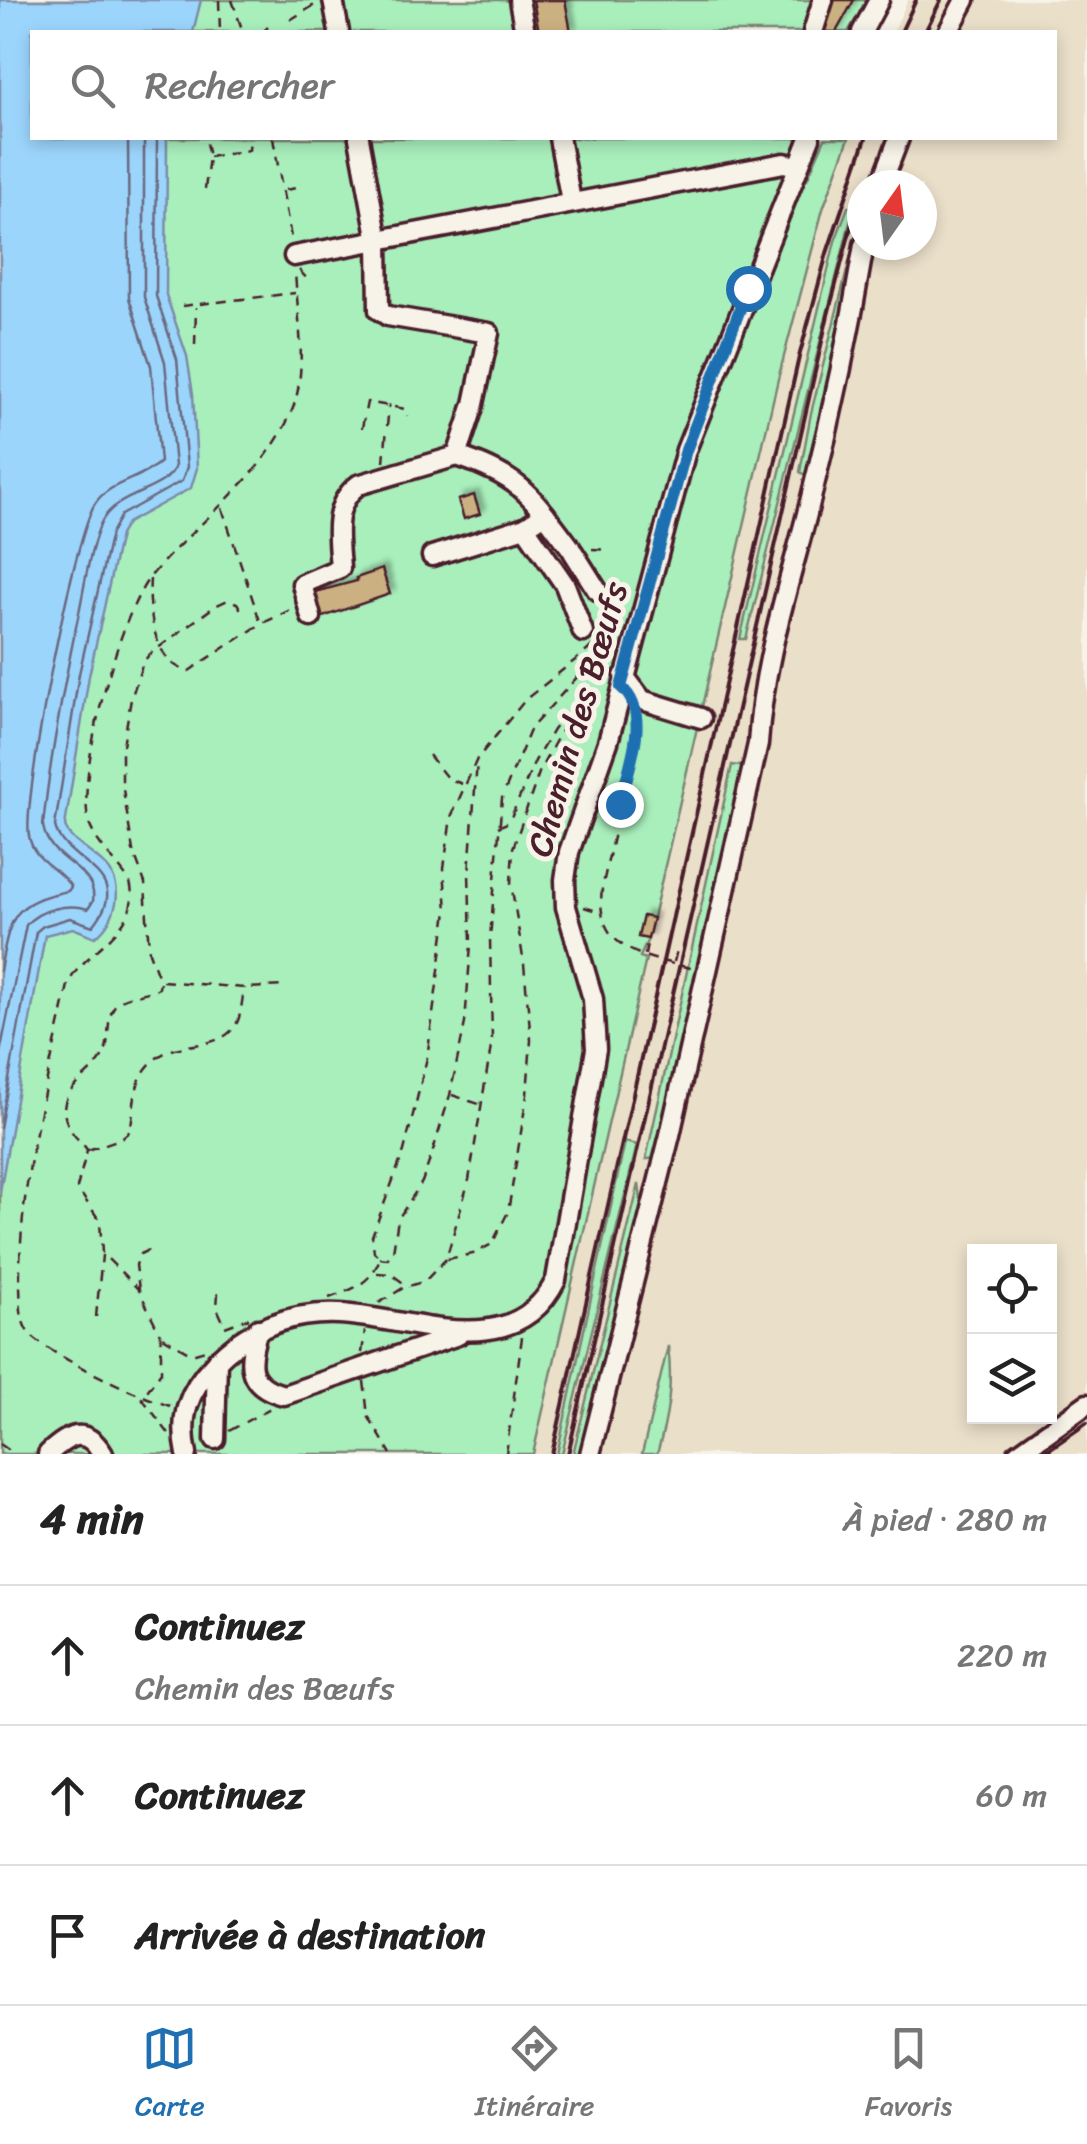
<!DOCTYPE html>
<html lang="fr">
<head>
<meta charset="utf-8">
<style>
  body { margin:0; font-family:Sriracha,sans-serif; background:#f2f2f2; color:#222 }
  .controls { position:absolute; right:30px; bottom:30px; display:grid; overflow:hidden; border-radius:0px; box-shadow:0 5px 15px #0003 }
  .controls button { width:90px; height:90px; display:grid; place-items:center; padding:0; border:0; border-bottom:2px solid #e0e0e0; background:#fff; color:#222; font:50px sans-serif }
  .compass { position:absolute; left:847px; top:170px; width:90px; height:90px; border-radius:50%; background:#fff; box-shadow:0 5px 15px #0003; rotate:14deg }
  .stop { position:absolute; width:30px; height:30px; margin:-22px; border:8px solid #1f6fb2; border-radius:50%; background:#fff }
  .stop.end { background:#1f6fb2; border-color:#fff; box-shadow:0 2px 10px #0008 }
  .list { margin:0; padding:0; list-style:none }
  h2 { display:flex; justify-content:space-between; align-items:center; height:130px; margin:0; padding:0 40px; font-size:42px }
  h2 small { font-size:32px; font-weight:400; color:#767676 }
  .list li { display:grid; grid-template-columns:65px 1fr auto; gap:30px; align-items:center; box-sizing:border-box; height:140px; padding:0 40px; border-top:2px solid #e0e0e0 }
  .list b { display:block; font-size:38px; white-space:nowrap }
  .list p { margin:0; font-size:32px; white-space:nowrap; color:#767676 }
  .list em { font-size:32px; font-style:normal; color:#767676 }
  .icon { flex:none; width:55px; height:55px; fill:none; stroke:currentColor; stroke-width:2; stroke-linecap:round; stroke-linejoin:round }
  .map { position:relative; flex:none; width:1087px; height:1454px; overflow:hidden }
  .search { position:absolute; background:#fff; box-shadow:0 5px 15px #0003; left:30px; right:30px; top:30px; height:110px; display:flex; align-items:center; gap:25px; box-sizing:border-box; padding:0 35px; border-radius:0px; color:#767676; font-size:38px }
  .sheet { height:550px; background:#fff }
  nav { display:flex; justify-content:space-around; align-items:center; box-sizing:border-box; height:140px; border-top:2px solid #e0e0e0; background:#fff; font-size:28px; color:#767676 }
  nav a { display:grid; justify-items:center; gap:5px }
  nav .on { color:#1f6fb2 }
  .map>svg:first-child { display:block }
</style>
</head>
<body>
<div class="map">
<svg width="1087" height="1454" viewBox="0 0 1087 1454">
  <defs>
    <filter id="shadow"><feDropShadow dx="5" dy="-5" stdDeviation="2.5" flood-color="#0004"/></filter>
  </defs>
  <rect width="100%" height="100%" fill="#f7f3e8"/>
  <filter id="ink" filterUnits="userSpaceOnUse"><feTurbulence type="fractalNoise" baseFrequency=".01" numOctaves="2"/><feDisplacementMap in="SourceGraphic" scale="20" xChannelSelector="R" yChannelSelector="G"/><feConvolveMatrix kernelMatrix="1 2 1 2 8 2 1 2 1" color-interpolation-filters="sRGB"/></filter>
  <g filter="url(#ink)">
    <path fill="#eadfc9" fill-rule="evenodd" d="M 908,0 L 1087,0 L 1087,1454 L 532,1454 L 646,960 L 640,958 L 648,939 L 778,379 L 823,209 L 849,138 L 1054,138 L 1054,32 L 893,32 ZM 862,185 L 922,185 L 922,245 L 862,245 ZM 974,1252 L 1050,1252 L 1050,1416 L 974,1416 Z"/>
    <g fill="#a9efbc" stroke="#7a8774" stroke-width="2.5">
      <polygon points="0,0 867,0 848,32 32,32 32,138 799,138 808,177 825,138 849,138 823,209 778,379 648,939 640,957 646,959 533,1454 0,1454"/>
      <polygon points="854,206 746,639 740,639 835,241 848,207"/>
      <polygon points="862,211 862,234 805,475 800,472 811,413"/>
      <polygon points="732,765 747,767 658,1158 646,1159"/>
      <polygon points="625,1142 637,1145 562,1454 557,1454"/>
      <polygon points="639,1184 643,1217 584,1454 573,1454"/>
      <path d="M 668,1346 C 673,1385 668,1417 657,1454 L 642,1454 Z"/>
    </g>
    <path fill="#9cd5fc" stroke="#7b8ca8" stroke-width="2.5" d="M 0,0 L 201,0 L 193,32 L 32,32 L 32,138 L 167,138 L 166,295 L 187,356 L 193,394 L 197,468 L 191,488 L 127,523 L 120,535 L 89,676 L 65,826 C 73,853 124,857 116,903 C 113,916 106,929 95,937 L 73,928 L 45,935 L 0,1192 Z"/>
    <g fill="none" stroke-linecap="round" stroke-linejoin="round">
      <g stroke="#6b687f" stroke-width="2.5">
        <path d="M 0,971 C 10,918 11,902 68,891 L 71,887 C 59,867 34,863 29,836 C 22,801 75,530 96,502 C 111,481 143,479 160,462 L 151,366 L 129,298 L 128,138"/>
        <path d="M 0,1053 L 26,925 C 39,909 68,903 88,909 L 93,901 C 98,867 49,864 43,826 C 50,758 63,689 77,622 C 84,591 88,555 100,525 C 114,491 166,493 175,466 L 165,362 L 144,297 L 144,138"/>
        <path d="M 0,1128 L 36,932 L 43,926 L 70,918 L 93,926 C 138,871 63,865 55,826 L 79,674 L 111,533 L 121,515 L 182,481 L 187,467 L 177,359 L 156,296 L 157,138"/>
      </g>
    </g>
    <g fill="#cbb081" stroke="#4a1f2b" stroke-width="2.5" filter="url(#shadow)">
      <polygon points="533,0 565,0 571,32 539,32"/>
      <polygon points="835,0 854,0 836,32 817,32"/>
      <polygon points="474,495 480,514 464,519 458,500"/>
      <polygon points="382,569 390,594 320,618 311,593 357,581 356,578"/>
      <polygon points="643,916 653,918 648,939 638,937"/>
    </g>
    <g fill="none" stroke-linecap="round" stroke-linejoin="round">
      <g stroke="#4a1f2b" stroke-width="25">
        <g id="minor">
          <polyline points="333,0 339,32"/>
          <polyline points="519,0 525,32"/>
          <polyline points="813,32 823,0"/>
          <polyline points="862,32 879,0"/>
          <polyline points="948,32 965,0"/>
          <polyline points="559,138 571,201"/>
          <polyline points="881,185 899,138"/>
          <polyline points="294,256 784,163 797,166"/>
          <path d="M 457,456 C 521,477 531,495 570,547"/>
          <polyline points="525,527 565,585 583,632"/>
          <polyline points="573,552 597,590"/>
          <polyline points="432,556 525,527 545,514"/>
          <path d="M 311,617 L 302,584 L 340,568 C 338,537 331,506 358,485 L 457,456 L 474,404 L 489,333 L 388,316 L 379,310 L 378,241 L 359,138"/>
          <polyline points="624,676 642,700 701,718"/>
          <path d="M 258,1329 C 248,1361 244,1385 284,1395 L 458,1335"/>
          <polyline points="215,1439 217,1360"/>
          <path d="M 48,1454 C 68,1435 85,1425 103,1454"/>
          <path d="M 187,1454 C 179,1417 188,1391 214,1364 C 247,1329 290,1312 339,1314 C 410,1317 514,1366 556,1280 L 596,1049 L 593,999 L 566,907 L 565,880 L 569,852 L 608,742 L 686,450 L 810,138"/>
          <path d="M 590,1454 L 670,1135 L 758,744 C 763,660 791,579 811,498 C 832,415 850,330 864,245"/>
          <polyline points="1017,1454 1087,1404"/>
        </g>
      </g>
      <g stroke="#4a1f2b" stroke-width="2.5" stroke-dasharray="10 8" stroke-linecap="butt">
        <polyline points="219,0 220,32"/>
        <polyline points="232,0 243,32"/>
        <polyline points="290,20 316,4"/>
        <polyline points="263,32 268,27"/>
        <polyline points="273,138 292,243"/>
        <polyline points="209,157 249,150 250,138"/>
        <polyline points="205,189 209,157 205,138"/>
        <polyline points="285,190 296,188"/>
        <polyline points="299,270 308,280"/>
        <polyline points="182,306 295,293"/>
        <polyline points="195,345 196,307"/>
        <polyline points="362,428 367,402 405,409 407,416"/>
        <polyline points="384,462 389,404"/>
        <polyline points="222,508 261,624"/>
        <polyline points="592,549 609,550"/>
        <path d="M 150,579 C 148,608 153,665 189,671 L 261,624 L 295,608"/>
        <path d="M 636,712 L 635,733 L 602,889 C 594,951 645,957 691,968"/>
        <polyline points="429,755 447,778 462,784"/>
        <polyline points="498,827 509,822 535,761 553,730 604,664 608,635"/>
        <polyline points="584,907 600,912"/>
        <polyline points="645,955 647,944"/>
        <polyline points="674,962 677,950"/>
        <polyline points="162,981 245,988 286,986"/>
        <polyline points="452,1095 482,1105"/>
        <path d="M 88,1150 L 120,1139 L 130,1131 C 134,1112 133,1094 141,1077 C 165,1031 214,1057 235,1026 C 242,1017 241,1000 245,988"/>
        <polyline points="380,1258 387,1259 393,1252 398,1219 422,1182 432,1154 450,1095 465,1023 471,944 469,873 477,761"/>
        <polyline points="447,1259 473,1254 492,1244 508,1212 527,1095 531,1040 524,964 511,883 513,848 540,770 577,701"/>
        <polyline points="377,1273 391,1274 409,1287"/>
        <polyline points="139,1290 136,1265 140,1254 155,1247"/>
        <polyline points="218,1293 217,1308 225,1326"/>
        <path d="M 329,1298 C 353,1289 371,1284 380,1258 L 374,1252 L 372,1236 L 404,1151 L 427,1058 L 447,911 L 444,868 L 451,817 L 477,759 L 526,699 L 588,650 L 608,630"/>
        <polyline points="379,1303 403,1288 425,1281 446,1259 469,1180 492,1041 490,938 502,798 531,728 599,653 609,629 603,605"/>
        <polyline points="96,1317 102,1255"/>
        <polyline points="225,1327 249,1318"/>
        <polyline points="163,1337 192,1354 205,1350"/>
        <polyline points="362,1353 365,1331"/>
        <polyline points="364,1381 368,1416 391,1454"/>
        <path d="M 170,1406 C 143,1398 43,1353 28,1332 C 19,1319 21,1303 20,1287 C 18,1184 47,1085 68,985 C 81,950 143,933 130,882 C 118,864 98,846 90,826 C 73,781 120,614 150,577 C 196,521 265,479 293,408 C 308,367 297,314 295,271"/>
        <polyline points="229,1431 274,1406"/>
        <path d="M 169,1434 L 142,1398 L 161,1372 L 161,1336 L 139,1290 L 102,1253 L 100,1221 L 77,1188 L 87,1150 C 83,1143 76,1139 72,1132 C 45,1091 95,1078 105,1052 C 111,1037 104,1010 121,1000 C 132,994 147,994 159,988 L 160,981 L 149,952 L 145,883 L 133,851 L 122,783 L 122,751 L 131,699 L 143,662 L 150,654 L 215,606 L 228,600 L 237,603 L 243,613"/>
        <polyline points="0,1444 14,1454"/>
        <polyline points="506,1454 522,1337"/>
      </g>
      <use href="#minor" stroke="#f7f3e8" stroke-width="18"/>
      <g stroke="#4a1f2b" stroke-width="4">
        <polyline points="901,32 916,0"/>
        <polyline points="925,32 941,0"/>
        <polyline points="552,1454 799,357 827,253 866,138"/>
        <polyline points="568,1454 828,315 856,208"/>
        <polyline points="1042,1454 1087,1423"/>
      </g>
    </g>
  </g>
  <g fill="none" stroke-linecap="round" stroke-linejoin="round" filter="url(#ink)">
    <path stroke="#1f6fb2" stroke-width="12" d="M 620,804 C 627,770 653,714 621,687 L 686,450 L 748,288"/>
  </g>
  <g text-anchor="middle" stroke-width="10" stroke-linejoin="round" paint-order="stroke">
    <g font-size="35" fill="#4a1f2b" stroke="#f7f3e8">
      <text transform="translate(577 719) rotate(-74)" y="12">Chemin des Bœufs</text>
    </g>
  </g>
</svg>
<div class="controls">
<button><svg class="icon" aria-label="locate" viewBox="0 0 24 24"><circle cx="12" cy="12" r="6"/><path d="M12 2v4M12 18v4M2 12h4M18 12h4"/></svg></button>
<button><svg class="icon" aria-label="layers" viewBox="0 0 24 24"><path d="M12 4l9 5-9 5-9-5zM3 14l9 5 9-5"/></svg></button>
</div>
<svg class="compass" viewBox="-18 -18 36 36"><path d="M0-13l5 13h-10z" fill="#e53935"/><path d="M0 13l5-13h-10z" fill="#767676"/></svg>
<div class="stop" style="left:748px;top:288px"></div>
<div class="stop end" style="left:620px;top:804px"></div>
<div class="search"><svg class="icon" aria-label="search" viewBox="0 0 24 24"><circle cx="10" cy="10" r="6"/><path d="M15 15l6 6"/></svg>Rechercher</div>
</div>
<section class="sheet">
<h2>4 min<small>À pied · 280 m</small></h2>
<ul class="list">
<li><svg class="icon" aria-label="ahead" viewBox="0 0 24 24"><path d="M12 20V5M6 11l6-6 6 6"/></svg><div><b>Continuez</b><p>Chemin des Bœufs</p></div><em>220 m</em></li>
<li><svg class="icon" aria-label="ahead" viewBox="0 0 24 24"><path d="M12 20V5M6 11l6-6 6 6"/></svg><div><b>Continuez</b></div><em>60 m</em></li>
<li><svg class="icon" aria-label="arrive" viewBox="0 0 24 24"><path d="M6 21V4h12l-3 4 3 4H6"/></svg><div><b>Arrivée à destination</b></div></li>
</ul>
</section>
<nav>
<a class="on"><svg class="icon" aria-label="map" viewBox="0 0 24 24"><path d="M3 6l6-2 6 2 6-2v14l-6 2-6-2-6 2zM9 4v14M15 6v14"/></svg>Carte</a>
<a><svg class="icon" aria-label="directions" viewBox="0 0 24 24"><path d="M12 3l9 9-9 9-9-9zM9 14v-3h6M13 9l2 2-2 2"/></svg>Itinéraire</a>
<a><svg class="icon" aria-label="saved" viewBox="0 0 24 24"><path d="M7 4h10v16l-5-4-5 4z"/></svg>Favoris</a>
</nav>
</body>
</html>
